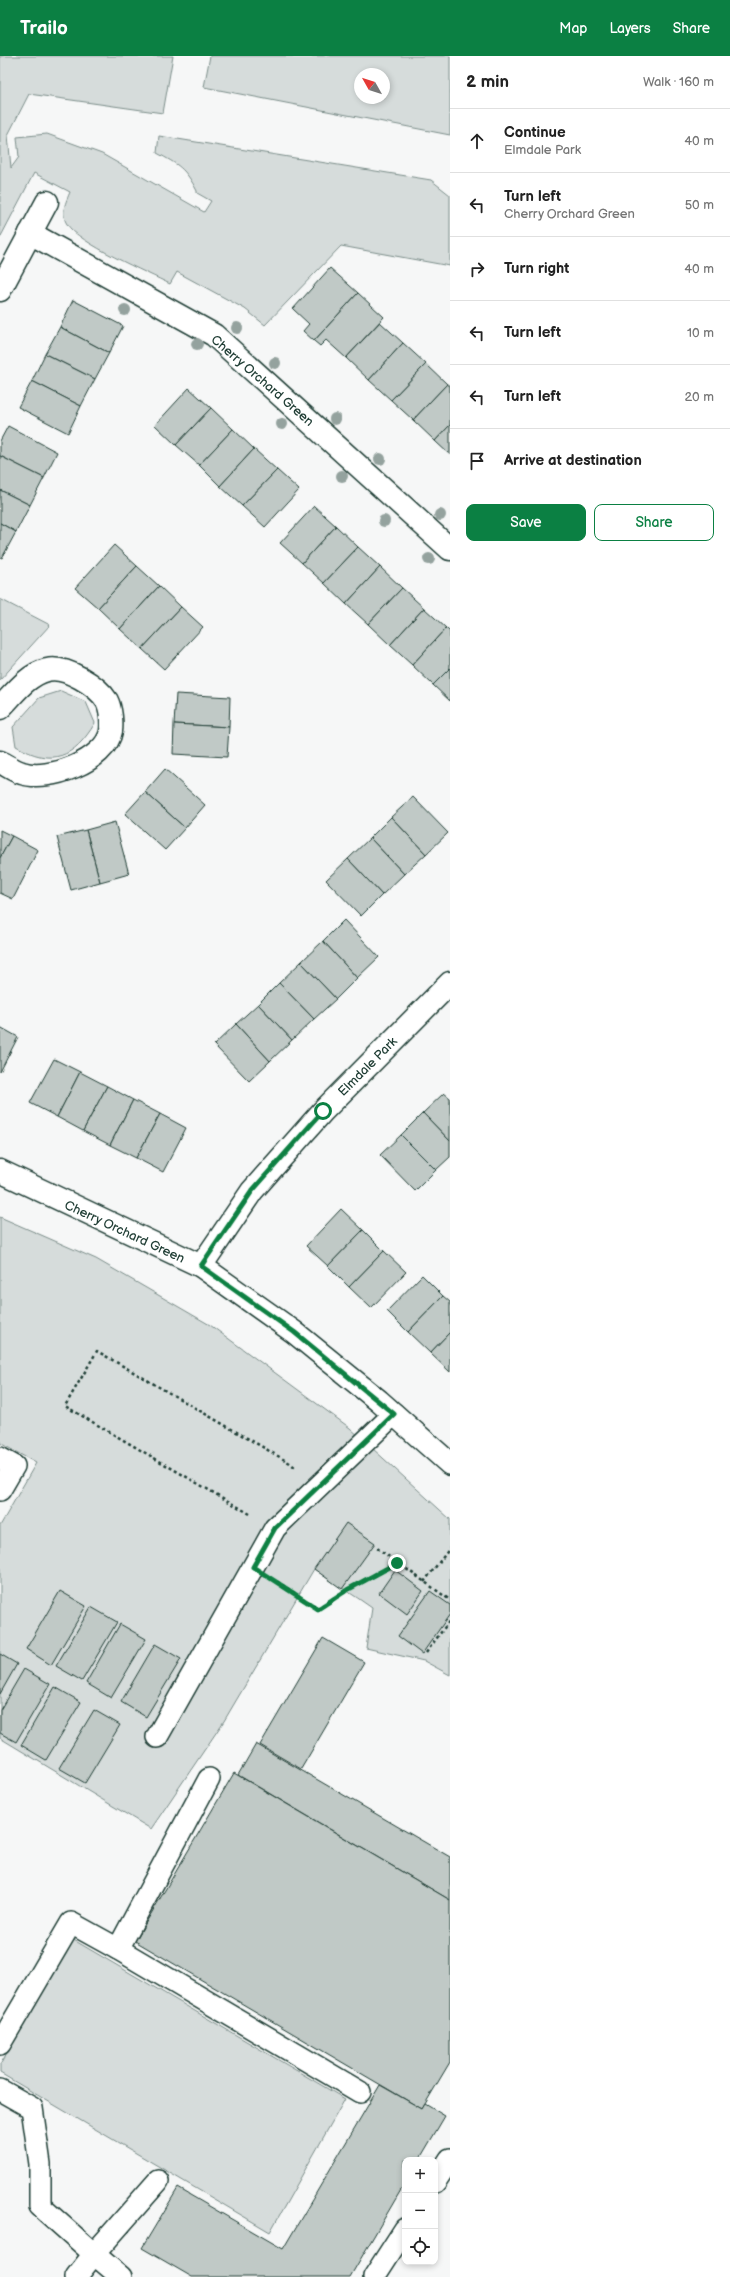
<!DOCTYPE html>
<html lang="en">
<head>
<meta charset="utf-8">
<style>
  body { margin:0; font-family:"Balsamiq Sans",sans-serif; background:#f2f2f2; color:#222 }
  .controls { position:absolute; right:12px; bottom:12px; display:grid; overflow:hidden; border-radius:8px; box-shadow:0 2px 6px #0003 }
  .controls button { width:36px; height:36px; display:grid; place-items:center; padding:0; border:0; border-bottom:1px solid #e0e0e0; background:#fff; color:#222; font:20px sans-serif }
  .compass { position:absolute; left:354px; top:12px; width:36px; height:36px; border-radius:50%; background:#fff; box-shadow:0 2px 6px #0003; rotate:309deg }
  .stop { position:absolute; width:12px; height:12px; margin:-9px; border:3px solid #0b8043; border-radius:50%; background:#fff }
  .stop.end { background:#0b8043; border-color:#fff; box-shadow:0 1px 4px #0008 }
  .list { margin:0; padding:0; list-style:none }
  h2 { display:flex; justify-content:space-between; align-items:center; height:52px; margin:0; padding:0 16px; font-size:17px }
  h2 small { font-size:13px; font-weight:400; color:#767676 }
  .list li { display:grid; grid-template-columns:26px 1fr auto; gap:12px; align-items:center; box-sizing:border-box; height:64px; padding:0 16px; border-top:1px solid #e0e0e0 }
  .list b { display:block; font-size:15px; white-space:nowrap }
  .list p { margin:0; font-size:13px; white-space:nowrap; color:#767676 }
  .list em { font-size:13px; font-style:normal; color:#767676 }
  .actions { display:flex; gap:8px; padding:12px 16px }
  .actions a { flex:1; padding:9px 0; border:1px solid #0b8043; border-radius:8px; text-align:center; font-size:14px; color:#0b8043 }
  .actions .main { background:#0b8043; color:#fff }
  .icon { flex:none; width:22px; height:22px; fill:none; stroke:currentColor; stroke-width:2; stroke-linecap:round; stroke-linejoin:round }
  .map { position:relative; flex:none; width:450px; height:2221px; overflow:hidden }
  header { display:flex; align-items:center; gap:24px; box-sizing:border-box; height:56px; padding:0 20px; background:#0b8043; color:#fff }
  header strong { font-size:19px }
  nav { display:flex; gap:22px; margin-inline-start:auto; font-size:14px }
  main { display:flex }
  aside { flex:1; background:#fff }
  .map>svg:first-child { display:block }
</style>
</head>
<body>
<header>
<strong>Trailo</strong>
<nav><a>Map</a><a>Layers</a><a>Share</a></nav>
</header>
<main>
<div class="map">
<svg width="450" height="2221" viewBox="0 0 450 2221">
  <rect width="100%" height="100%" fill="#f6f7f7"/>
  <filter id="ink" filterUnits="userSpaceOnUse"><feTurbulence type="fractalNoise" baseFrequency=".025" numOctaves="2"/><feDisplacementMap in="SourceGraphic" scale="8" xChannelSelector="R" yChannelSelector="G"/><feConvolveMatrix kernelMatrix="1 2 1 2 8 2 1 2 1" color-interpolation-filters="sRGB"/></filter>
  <g filter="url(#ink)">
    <g fill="#d6dcdb" stroke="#7a8c88" fill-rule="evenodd">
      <path d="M 0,0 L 173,0 L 163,57 L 29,38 L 8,79 L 11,112 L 19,101 L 17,81 L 47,78 L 102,98 L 204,156 L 211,145 L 197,137 L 197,135 C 185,112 179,109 157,97 L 159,80 L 431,124 L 450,139 L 450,210 L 341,190 L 265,269 L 245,253 L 177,216 L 170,228 C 148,217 78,187 67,168 C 60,157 66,146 70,136 L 34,117 L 0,182 Z"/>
      <path d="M 210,0 L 450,0 L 450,79 L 204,31 ZM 360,18 L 384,18 L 384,42 L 360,42 Z"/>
      <polygon points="0,543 50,569 0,624"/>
      <path d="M 61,635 L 86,646 L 95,667 C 74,702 52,711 16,690 L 13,671 L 39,642 Z"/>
      <path d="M 0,1161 L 96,1203 L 210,1269 L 350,1372 L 450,1463 L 450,1619 L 424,1605 L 366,1592 L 372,1552 C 353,1538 333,1527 314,1513 L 224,1665 L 151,1773 L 0,1682 L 0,1470 L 36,1407 L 0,1387 Z"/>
      <polygon points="72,1883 345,2043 270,2176 0,2017 0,2009"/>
    </g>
    <g fill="#c0c9c6" stroke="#1f3d34">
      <polygon points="330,212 358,237 314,285 303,275 309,268 293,253"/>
      <polygon points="358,237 384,261 346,302 326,284 320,290 314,285"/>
      <polygon points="73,244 123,270 109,297 60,271"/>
      <polygon points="380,266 403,287 369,324 346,302"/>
      <polygon points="60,271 109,297 95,323 45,298"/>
      <polygon points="403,287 426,308 391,344 369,324"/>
      <polygon points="45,298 95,323 81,350 32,325"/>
      <polygon points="426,308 447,328 413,364 391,344"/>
      <polygon points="32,325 81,350 68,377 18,351"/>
      <polygon points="447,328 450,330 450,369 435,385 413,364"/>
      <polygon points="189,332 211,352 176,389 155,369"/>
      <polygon points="211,352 233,373 199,409 176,389"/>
      <polygon points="450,369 450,399 435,385"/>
      <polygon points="8,370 57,396 44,422 0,400 0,385"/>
      <polygon points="233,373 254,393 220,430 199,409"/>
      <polygon points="254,393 277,414 242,450 220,430"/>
      <polygon points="0,400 44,422 30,449 0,434"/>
      <polygon points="277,414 299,434 265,471 242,450"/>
      <polygon points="0,434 30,449 16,476 0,467"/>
      <polygon points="314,450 336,470 302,507 280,487"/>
      <polygon points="0,467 16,476 2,502 0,501"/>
      <polygon points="336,470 358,491 324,527 302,507"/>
      <polygon points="114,489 137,510 98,552 75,532"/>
      <polygon points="358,491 380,511 346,548 324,527"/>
      <polygon points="137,510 159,530 120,573 98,552"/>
      <polygon points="380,511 402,532 368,568 346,548"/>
      <polygon points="159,530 181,551 142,593 120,573"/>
      <polygon points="402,532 424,552 390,589 368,568"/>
      <polygon points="181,551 203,571 164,613 142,593"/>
      <polygon points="424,552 446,572 412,609 390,589"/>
      <polygon points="446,572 450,576 450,612 433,629 412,609"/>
      <polygon points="450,612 450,645 433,629"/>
      <polygon points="176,638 230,641 229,671 174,668"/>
      <polygon points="174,668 229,671 227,701 173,698"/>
      <polygon points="165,713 205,749 185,772 145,736"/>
      <polygon points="145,736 185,772 165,794 125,758"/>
      <polygon points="413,741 448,777 426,798 391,761"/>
      <polygon points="391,761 426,798 404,818 370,782"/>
      <polygon points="115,766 129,818 100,826 86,774"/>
      <polygon points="0,774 12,780 0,802"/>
      <polygon points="86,774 100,826 71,834 57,781"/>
      <polygon points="12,780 38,794 13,843 0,837 0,802"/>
      <polygon points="370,782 404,818 382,839 348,803"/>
      <polygon points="348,803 382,839 361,860 326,824"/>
      <polygon points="344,864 379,901 357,922 323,885"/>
      <polygon points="323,885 357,922 336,943 301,906"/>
      <polygon points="301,906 336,943 314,963 279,927"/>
      <polygon points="279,927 314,963 292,984 258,948"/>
      <polygon points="258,948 292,984 270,1005 236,968"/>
      <polygon points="236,968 270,1005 249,1025 214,989"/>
      <polygon points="0,971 18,981 0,1016"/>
      <polygon points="54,1003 80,1016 57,1061 30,1047"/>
      <polygon points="80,1016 107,1030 83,1075 57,1061"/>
      <polygon points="107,1030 133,1044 110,1089 83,1075"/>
      <polygon points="444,1037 450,1042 450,1085 423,1057"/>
      <polygon points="133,1044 160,1058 136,1102 110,1089"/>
      <polygon points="423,1057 450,1085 450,1101 436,1114 401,1079"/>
      <polygon points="160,1058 186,1072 163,1116 136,1102"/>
      <polygon points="401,1079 436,1114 415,1135 380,1099"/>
      <polygon points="341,1153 363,1174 328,1210 306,1190"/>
      <polygon points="363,1174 384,1195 349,1231 328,1210"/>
      <polygon points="384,1195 406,1216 371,1252 349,1231"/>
      <polygon points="422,1219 443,1240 408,1276 387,1255"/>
      <polygon points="443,1240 450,1246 450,1276 430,1297 408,1276"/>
      <polygon points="450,1276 450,1316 430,1297"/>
      <polygon points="346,1467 375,1487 342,1533 314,1513"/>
      <polygon points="395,1514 423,1535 407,1558 379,1537"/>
      <polygon points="60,1535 86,1550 51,1609 26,1593"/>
      <polygon points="430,1535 450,1549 450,1558 422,1598 398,1580"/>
      <polygon points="91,1551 117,1566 82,1625 56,1610"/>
      <polygon points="120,1568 146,1583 111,1642 86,1627"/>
      <polygon points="323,1582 364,1606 301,1713 260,1689"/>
      <polygon points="155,1588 181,1603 146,1661 121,1646"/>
      <polygon points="0,1598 17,1608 0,1638"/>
      <polygon points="24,1613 50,1628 16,1686 0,1677 0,1654"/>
      <polygon points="55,1631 81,1646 46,1704 21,1689"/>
      <polygon points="94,1654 120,1669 85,1727 59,1712"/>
      <polygon points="256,1688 450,1801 450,1844 238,1719"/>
      <polygon points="234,1717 450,1844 450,2006 422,2053 135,1885"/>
      <polygon points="380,2029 422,2053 425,2048 445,2060 419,2104 405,2104 405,2127 350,2221 192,2221 142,2192 178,2132 283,2193"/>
    </g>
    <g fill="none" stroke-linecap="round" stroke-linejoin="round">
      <g stroke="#1f3d34" stroke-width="24">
        <g id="lane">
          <polyline points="0,1402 14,1410 0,1434"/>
          <polyline points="157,1681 275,1472 394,1358"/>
          <polyline points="118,1893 209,1723"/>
          <polyline points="0,1988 71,1867 118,1893 360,2036"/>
          <polyline points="0,2034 32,2052 40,2108 40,2150 94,2198 158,2125"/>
          <polyline points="435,2126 450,2103"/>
          <polyline points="76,2221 94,2198 121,2221"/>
          <polyline points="374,2221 405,2173"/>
        </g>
      </g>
      <g stroke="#1f3d34" stroke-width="25">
        <g id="street">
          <polyline points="30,177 214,279 450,493"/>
          <polyline points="0,234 47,146"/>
          <path d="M 0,652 C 14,638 27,619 47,614 C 65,609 98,630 107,645 C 111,653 112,667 111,675 C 106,705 48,726 22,717 C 14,715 7,709 0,706"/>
          <polyline points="0,1115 201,1210 294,1276 379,1345 450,1408"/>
          <polyline points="201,1210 252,1135 323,1055 450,927"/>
        </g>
      </g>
      <g stroke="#1f3d34" stroke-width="2.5" stroke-dasharray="3 3" stroke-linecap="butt">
        <polyline points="250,1458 65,1350 97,1295 290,1407 296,1412"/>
        <polyline points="377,1492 450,1544"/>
        <polyline points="277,1526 318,1553 347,1534 397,1507"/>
        <polyline points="424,1526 450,1492"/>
        <polyline points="426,1597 450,1564"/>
      </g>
      <use href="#lane" stroke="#fff" stroke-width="21"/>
      <use href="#street" stroke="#fff" stroke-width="22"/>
    </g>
    <g fill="#94a29e">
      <circle cx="125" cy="254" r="6"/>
      <circle cx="237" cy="272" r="6"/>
      <circle cx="197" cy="288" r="6"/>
      <circle cx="275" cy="307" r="6"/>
      <circle cx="335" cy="363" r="6"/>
      <circle cx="282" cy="368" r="6"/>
      <circle cx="380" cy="403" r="6"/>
      <circle cx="342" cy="420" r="6"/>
      <circle cx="440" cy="459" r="6"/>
      <circle cx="384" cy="465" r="6"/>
      <circle cx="429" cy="503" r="6"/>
    </g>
  </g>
  <g fill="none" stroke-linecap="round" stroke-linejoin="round" filter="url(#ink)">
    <polyline stroke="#0b8043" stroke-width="5" points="323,1055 252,1135 201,1210 294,1276 394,1358 275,1472 253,1511 318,1553 347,1534 397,1507"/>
  </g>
  <g text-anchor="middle" stroke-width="4" stroke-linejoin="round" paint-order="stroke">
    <g font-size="13" fill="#1f3d34" stroke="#fff">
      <text transform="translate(263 324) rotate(41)" y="5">Cherry Orchard Green</text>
      <text transform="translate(367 1010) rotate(-45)" y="5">Elmdale Park</text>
      <text transform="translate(125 1175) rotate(25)" y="5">Cherry Orchard Green</text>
    </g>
  </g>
</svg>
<div class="controls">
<button>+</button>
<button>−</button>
<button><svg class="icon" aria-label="locate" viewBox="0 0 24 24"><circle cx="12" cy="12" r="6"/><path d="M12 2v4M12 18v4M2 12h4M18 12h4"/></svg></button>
</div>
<svg class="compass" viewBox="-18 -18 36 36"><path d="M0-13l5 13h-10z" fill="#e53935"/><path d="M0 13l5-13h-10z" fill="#767676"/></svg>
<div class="stop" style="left:323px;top:1055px"></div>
<div class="stop end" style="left:397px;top:1507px"></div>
</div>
<aside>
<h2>2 min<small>Walk · 160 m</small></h2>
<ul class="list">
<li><svg class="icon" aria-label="ahead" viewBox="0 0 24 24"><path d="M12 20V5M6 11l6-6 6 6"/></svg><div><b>Continue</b><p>Elmdale Park</p></div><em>40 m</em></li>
<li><svg class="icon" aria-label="left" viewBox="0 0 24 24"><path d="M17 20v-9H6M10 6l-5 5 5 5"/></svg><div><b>Turn left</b><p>Cherry Orchard Green</p></div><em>50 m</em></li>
<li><svg class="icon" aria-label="right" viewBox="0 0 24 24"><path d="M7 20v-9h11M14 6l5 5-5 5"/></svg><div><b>Turn right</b></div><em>40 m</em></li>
<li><svg class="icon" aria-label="left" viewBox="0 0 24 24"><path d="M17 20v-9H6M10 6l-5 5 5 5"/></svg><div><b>Turn left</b></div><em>10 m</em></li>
<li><svg class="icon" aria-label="left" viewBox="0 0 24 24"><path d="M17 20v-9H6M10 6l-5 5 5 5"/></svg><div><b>Turn left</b></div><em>20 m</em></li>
<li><svg class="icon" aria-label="arrive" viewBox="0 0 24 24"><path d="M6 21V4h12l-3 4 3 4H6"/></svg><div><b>Arrive at destination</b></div></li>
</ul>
<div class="actions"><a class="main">Save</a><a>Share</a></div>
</aside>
</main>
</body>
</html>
